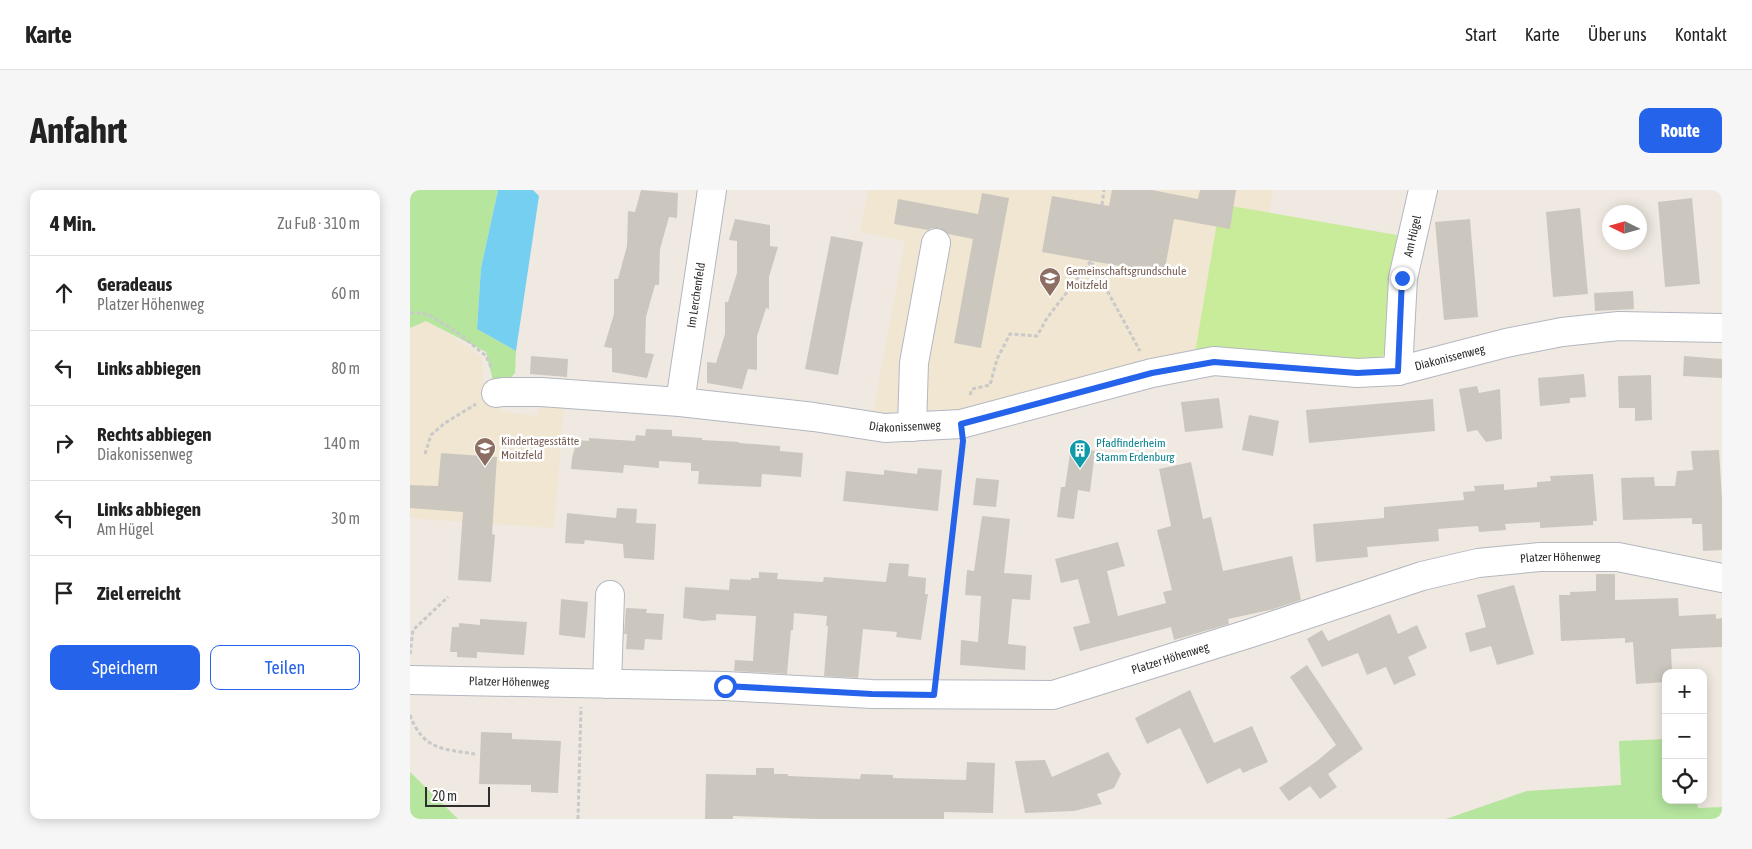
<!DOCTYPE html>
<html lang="de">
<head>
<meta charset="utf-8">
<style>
  body { margin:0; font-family:"Asap Condensed",sans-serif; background:#f6f6f6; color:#222 }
  .controls { position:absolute; right:15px; bottom:15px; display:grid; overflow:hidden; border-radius:10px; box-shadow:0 2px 12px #0003 }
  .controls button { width:45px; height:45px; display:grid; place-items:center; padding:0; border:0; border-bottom:1px solid #e0e0e0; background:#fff; color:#222; font:25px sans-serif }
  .compass { position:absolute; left:1192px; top:15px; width:45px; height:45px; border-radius:50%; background:#fff; box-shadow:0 2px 12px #0003; rotate:275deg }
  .scale { position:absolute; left:15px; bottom:12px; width:65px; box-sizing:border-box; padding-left:5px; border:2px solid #2e2e2e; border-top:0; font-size:14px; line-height:18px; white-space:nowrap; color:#2e2e2e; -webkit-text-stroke:4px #fff; paint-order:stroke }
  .stop { position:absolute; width:15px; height:15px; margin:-11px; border:4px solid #2563eb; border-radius:50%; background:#fff }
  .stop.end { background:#2563eb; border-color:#fff; box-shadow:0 1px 5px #0008 }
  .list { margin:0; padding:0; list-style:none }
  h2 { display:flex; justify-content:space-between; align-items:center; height:65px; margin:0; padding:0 20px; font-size:21px }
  h2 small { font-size:16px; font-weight:400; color:#767676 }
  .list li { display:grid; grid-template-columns:32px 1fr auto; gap:15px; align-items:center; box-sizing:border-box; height:75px; padding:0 20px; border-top:1px solid #e0e0e0 }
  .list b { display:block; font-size:19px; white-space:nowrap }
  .list p { margin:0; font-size:16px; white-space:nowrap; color:#767676 }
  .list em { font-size:16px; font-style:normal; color:#767676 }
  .actions { display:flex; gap:10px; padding:15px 20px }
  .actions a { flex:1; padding:11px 0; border:1px solid #2563eb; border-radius:10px; text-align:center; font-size:18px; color:#2563eb }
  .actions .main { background:#2563eb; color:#fff }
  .icon { flex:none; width:28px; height:28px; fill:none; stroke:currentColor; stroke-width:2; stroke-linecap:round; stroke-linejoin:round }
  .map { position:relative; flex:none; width:1312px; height:629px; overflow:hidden; border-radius:10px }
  header { display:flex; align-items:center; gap:30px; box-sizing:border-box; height:70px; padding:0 25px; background:#fff; border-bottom:1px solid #e0e0e0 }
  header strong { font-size:24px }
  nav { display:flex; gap:28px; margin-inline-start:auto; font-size:18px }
  .intro { display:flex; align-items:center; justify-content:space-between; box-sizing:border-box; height:120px; padding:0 30px }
  h1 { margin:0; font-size:35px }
  .button { padding:12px 22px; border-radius:10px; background:#2563eb; color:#fff; font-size:18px; font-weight:700 }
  main { display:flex; gap:30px; padding:0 30px }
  aside { flex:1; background:#fff; border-radius:10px; box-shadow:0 2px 12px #0003 }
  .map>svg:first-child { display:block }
</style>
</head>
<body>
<header>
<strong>Karte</strong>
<nav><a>Start</a><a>Karte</a><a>Über uns</a><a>Kontakt</a></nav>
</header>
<div class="intro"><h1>Anfahrt</h1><a class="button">Route</a></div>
<main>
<aside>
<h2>4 Min.<small>Zu Fuß · 310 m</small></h2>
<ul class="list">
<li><svg class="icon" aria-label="ahead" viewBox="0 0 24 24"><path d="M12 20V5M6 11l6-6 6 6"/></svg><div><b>Geradeaus</b><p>Platzer Höhenweg</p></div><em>60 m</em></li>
<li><svg class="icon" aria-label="left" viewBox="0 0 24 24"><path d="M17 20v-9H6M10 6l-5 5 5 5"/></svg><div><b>Links abbiegen</b></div><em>80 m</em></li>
<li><svg class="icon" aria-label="right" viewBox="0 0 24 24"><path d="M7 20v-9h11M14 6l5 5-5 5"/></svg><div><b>Rechts abbiegen</b><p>Diakonissenweg</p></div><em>140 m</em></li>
<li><svg class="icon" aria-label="left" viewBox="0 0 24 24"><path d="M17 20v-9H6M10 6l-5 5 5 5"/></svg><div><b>Links abbiegen</b><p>Am Hügel</p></div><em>30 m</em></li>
<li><svg class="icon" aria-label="arrive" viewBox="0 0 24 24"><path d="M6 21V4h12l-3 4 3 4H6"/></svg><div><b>Ziel erreicht</b></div></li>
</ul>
<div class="actions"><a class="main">Speichern</a><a>Teilen</a></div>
</aside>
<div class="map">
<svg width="1312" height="629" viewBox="0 0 1312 629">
  <rect width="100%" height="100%" fill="#efe9e1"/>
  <g fill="#f0e6d1">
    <polygon points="458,0 863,0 859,23 810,14 785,163 752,167 720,174 577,213 545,220 516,224 486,225 463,223 495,51 450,42"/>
    <polygon points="17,129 72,167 73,192 91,221 128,226 130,210 154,213 144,338 0,328 0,137"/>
  </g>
  <g fill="#b6e59e">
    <polygon points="0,0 88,0 71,78 67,139 106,161 105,183 86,203 76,162 16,131 0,138"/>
    <polygon points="1256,549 1256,610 1287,610 1288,618 1312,617 1312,629 1036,629 1117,601 1211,595 1209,551"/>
    <polygon points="0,582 48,629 0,629"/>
  </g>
  <path fill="#c9ec9a" d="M 810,14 L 987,45 L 978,105 L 977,160 C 973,170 963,169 953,171 L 785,163 Z"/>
  <polygon fill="#75cff0" points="88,0 123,0 129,6 106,161 67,139 71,78"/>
  <g fill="#cbc7bf">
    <polygon points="231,0 268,3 267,28 259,27 250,59 249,95 245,95 236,127 235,163 244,164 237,188 202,182 202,158 194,157 204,124 204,89 208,89 217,56 218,21 225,22"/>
    <polygon points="702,0 742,0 788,9 790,0 826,0 820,39 764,29 754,84 632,62 642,6 699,16"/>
    <polygon points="572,3 599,8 571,158 544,153 563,49 538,44 529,38 521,38 518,40 484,34 488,9 568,24"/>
    <polygon points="1282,8 1290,94 1255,97 1248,12"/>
    <polygon points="1170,18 1178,104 1143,107 1136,22"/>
    <polygon points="325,29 360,35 360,56 368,57 359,87 359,119 356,118 347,146 347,180 338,179 332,199 297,193 297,172 306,173 315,144 315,112 318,112 327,83 327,51 319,50"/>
    <polygon points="1060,29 1068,127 1034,130 1025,32"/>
    <polygon points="421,46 453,52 428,185 395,179"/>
    <polygon points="1223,101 1224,119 1185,121 1184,103"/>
    <polygon points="121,166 158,169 157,187 120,184"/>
    <polygon points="1274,166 1312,169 1312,188 1273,186"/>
    <polygon points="1174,184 1176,207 1160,208 1160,213 1130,216 1128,188"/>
    <polygon points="1241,185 1242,230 1225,231 1225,218 1209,218 1208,186"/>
    <polygon points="1067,196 1069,203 1090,199 1092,249 1076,252 1067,240 1057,242 1049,199"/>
    <polygon points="809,208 813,238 775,242 771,212"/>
    <polygon points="1023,209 1025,241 899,253 896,220"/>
    <polygon points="839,225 869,231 863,266 832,260"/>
    <polygon points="236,239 262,240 262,246 292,248 292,250 329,252 329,253 370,256 370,261 393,263 391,287 352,284 351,297 288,294 289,281 281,281 281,273 249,271 249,278 214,275 213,283 161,279 162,268 167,250 179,251 179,248 225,251 226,245 235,246"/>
    <polygon points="661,257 685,261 680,302 668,300 664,329 647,327 651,297 655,297"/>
    <polygon points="1309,260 1312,309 1312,360 1293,361 1292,334 1282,334 1282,328 1213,330 1211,288 1244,287 1245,296 1265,296 1267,281 1283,280 1281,261"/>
    <polygon points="31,263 87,267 82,344 85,345 81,392 48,390 53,322 0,318 0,295 28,296"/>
    <polygon points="781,272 793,329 801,327 813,381 882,366 891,410 860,420 818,429 819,434 764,450 761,437 670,461 663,437 680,433 668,389 651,393 645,369 708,352 715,376 697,381 708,426 756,413 753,402 762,400 747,340 761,336 749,279"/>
    <polygon points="508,278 532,280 528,321 433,311 436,281 474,285 474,280 507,284"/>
    <polygon points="1183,284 1187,331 1183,331 1183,335 1130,338 1130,332 1095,334 1096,340 1069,342 1068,336 1028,339 1029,351 957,357 958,367 906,372 903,334 974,328 974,317 1054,310 1053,302 1065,301 1064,296 1094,294 1094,300 1127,297 1127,292 1141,291 1140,286"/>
    <polygon points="566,288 589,290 586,317 563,315"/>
    <polygon points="207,318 227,319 226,333 246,334 244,370 214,368 213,354 175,350 174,354 155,353 157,323 206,328"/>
    <polygon points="572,326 600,329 594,383 622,385 620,410 602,409 598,454 616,456 615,480 550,475 551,450 568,452 571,406 555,405 557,380 564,381"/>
    <polygon points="479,373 499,374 498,386 516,388 515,404 518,404 511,450 486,447 487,442 453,439 448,488 414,486 418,436 416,436 417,426 384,423 383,440 381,440 377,484 324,481 325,470 343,471 346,426 306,424 306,430 293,431 273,428 275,397 319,400 320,389 341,390 341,388 349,388 349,382 368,383 367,389 413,392 414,387 476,392"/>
    <polygon points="1186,384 1205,384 1205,410 1268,408 1269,426 1306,424 1306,429 1312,428 1312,457 1261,459 1262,483 1256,483 1256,492 1226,494 1223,452 1215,453 1215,448 1151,451 1149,405 1160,405 1160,402 1186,401"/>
    <polygon points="1104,395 1124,464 1087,475 1081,456 1060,462 1055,443 1076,437 1067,405"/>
    <polygon points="151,409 178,412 175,448 149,445"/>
    <polygon points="216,418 237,419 236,423 254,424 252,450 235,449 234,460 216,459 217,444 214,444"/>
    <polygon points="980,424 988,444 1007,435 1017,458 998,467 1006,485 984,495 976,477 957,485 948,463 912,477 897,449 912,440 918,451"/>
    <polygon points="70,429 117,432 114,465 67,462 67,468 47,467 47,462 40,462 42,437 49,437 49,433 70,435"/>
    <polygon points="897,475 953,559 918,584 927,597 910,609 900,596 879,611 869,598 907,571 926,555 880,487"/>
    <polygon points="780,500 804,553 842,536 858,572 833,583 830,578 797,594 770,538 737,554 725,528"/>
    <polygon points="71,542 102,543 102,549 151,551 148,603 121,602 121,595 69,594"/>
    <polygon points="698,562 711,584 704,598 687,604 692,614 664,621 615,623 605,571 635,570 642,587"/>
    <polygon points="557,572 585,573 583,623 534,622 534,629 407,629 323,626 323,629 295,629 296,584 346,585 346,578 364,578 364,584 378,584 378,586 450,589 451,584 483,585 483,588 556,590"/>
  </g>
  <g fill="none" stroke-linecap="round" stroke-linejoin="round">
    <g stroke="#b4b7c1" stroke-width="30">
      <g id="minor">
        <path id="s1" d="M 988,181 L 993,88 L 1013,0"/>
        <path id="s2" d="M 86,203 L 93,202 L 131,202 L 270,212 L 404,227 L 475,238 L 551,234 L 742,183 L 804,171 L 947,183 L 988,181 L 1096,153 L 1152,142 L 1209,136 L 1312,138"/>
        <path id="s3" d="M 270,212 L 302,0"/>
        <polyline points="502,237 504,173 526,53"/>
        <path id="s4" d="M 0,490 L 315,496 L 462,504 L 643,505 L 841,443 L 1012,386 L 1068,373 L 1130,367 L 1208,367 L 1312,388"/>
        <polyline points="197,494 200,405"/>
      </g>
    </g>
    <g stroke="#c9c9c9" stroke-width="3" stroke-dasharray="4 2.5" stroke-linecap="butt">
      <polyline points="0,4 3,0"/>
      <polyline points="692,15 694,0"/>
      <polyline points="0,123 12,123 21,126 48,143 76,166 82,179"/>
      <polyline points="560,205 562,199 580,195 587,169 600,144 627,146 637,128 681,71 730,161"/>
      <polyline points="15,264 21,245 35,233 66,214"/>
      <polyline points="0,464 3,440 38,407"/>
      <polyline points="527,480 552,257"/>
      <path d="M 0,525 C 13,560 33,559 65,564"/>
      <polyline points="168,629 171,517"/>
    </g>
    <use href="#minor" stroke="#fff" stroke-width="28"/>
  </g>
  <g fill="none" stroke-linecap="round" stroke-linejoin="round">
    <polyline stroke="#2563eb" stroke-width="6" points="315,496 462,504 524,505 553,251 551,234 742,183 804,172 947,183 988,181 992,88"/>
  </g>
  <defs>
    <g id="school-pin" transform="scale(1.125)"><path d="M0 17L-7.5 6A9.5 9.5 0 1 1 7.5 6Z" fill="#8d6e63" stroke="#fff"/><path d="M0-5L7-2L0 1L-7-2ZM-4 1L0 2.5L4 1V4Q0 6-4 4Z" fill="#fff"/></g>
    <g id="building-pin" transform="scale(1.125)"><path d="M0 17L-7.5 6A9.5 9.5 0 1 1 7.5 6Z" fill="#0f9aa8" stroke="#fff"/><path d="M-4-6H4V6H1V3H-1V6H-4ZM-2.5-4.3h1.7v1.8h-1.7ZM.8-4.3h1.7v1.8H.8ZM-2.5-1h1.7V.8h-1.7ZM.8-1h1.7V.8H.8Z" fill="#fff"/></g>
  </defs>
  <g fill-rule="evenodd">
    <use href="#school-pin" x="640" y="88"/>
    <use href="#school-pin" x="75" y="258"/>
    <use href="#building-pin" x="670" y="260"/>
  </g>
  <g text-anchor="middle" stroke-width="5" stroke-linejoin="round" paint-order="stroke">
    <g font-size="12" fill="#2e2e2e" stroke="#fff">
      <text dy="4" stroke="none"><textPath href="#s1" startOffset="136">Am Hügel</textPath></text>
      <text dy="4" stroke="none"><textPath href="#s3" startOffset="108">Im Lerchenfeld</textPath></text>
      <text dy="4" stroke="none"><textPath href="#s2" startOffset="966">Diakonissenweg</textPath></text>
      <text dy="4" stroke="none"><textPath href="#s2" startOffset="411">Diakonissenweg</textPath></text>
      <text dy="4" stroke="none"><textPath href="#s4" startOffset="1171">Platzer Höhenweg</textPath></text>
      <text dy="4" stroke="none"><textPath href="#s4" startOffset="766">Platzer Höhenweg</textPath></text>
      <text dy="4" stroke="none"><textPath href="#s4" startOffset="99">Platzer Höhenweg</textPath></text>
    </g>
    <g font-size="12" fill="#785e54" stroke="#fff" text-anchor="start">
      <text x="656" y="85">Gemeinschaftsgrundschule<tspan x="656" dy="14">Moitzfeld</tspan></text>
      <text x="91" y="255">Kindertagesstätte<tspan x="91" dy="14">Moitzfeld</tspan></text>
    </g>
    <g font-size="12" fill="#0d838f" stroke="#fff" text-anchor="start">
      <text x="686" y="257">Pfadfinderheim<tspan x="686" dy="14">Stamm Erdenburg</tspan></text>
    </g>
  </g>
</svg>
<div class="controls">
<button>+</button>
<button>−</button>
<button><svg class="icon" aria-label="locate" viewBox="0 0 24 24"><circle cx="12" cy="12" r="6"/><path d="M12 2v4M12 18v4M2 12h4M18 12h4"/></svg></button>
</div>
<svg class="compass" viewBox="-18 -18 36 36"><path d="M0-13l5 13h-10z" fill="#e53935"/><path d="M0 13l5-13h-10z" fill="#767676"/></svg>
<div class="scale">20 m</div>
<div class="stop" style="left:315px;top:496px"></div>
<div class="stop end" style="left:992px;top:88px"></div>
</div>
</main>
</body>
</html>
